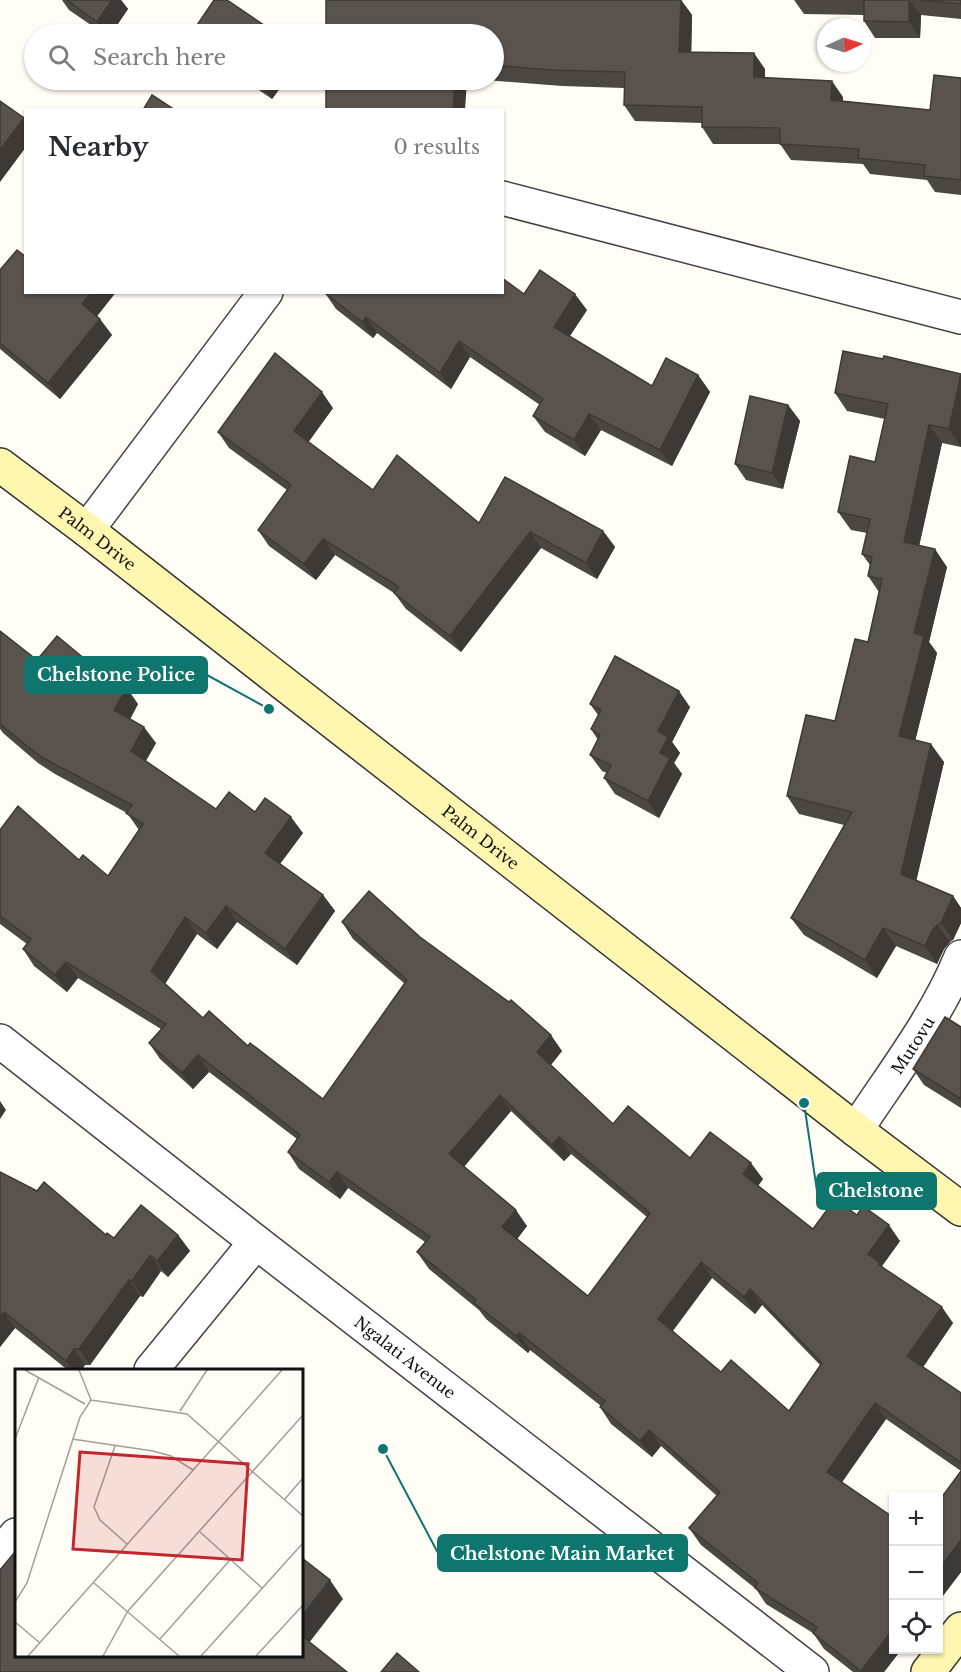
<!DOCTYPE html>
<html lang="en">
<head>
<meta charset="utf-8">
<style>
  body { margin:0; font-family:"Libre Baskerville",serif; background:#f2f2f3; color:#2b2b33 }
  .controls { position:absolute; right:18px; bottom:18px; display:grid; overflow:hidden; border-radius:0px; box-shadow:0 2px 4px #0004 }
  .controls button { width:54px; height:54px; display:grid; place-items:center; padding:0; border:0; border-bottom:2px solid #e1e1e2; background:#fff; color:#2b2b33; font:30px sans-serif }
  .compass { position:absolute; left:817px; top:18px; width:54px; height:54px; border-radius:50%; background:#fff; box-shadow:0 2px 4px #0004; rotate:86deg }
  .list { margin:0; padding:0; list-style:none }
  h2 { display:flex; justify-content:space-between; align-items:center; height:78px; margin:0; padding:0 24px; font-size:26px }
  h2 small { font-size:20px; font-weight:400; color:#7c7c81 }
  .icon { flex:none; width:33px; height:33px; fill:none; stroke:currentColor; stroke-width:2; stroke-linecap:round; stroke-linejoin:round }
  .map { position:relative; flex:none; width:961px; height:1672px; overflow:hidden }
  .search { position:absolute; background:#fff; box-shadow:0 2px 4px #0004; left:24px; top:24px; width:480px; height:66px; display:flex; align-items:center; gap:15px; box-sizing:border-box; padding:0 21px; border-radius:33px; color:#7c7c81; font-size:22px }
  .panel { position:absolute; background:#fff; box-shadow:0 2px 4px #0004; left:24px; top:108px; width:480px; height:186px; border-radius:0px }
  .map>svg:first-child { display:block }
</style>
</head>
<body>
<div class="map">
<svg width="961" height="1672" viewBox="0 0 961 1672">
  <rect width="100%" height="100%" fill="#fffdf5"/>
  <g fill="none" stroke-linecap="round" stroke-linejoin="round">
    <g stroke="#444" stroke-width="36">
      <g id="street">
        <polyline points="502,198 961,317"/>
        <polyline points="87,530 266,292"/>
        <path id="s1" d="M 0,1041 L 256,1242 L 812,1672"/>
        <path id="s2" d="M 856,1130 C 892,1075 937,1017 961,957"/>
        <polyline points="151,1370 256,1242"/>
        <polyline points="0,1555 16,1535"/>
      </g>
    </g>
    <g stroke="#333" stroke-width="36">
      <g id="secondary">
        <path id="s3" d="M 0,465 L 87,530 L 856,1130 L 961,1209"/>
        <polyline points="928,1672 961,1629"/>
      </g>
    </g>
    <use href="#street" stroke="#fff" stroke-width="33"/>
    <use href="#secondary" stroke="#fff6b0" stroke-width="33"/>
  </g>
  <g fill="#4d4742" fill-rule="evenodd">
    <polygon points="62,0 121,0 128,9 111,34 104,34 69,10"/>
    <polygon points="326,0 681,0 692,15 691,52 765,69 765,78 843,97 843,101 930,110 961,78 961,195 935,192 927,180 870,174 863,164 791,160 780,144 713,144 702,127 702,123 635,121 624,105 624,88 562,86 485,80 494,80 494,34"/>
    <polygon points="794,0 961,0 961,19 921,15 920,38 875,38 864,21 864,15 804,14"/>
    <polygon points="244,80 286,80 272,99"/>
    <polygon points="0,270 26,292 116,292 97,316 112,335 60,399 0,349"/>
    <polygon points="325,293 524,294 587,310 570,336 652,386 698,375 710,392 672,466 601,430 585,456 545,432 533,416 540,405 470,357 451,389 377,333 373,338 336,309"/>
    <polygon points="883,359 961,374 961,447 942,443 919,546 947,567 929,642 937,653 915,740 944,762 916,880 953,896 961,908 961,923 953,940 950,942 944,949 937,964 896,946 877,978 804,935 791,918 844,825 799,814 787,796 835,721 868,642 879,592 868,576 870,565 862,554 867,533 851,530 838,512 875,462 885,419 847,411 835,393"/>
    <polygon points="788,405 800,421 783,489 746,480 735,464"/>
    <polygon points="333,408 308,442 373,490 479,523 603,531 615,547 597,579 541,548 461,652 406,609 394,593 335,555 316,580 269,546 258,530 287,490 229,448 218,432"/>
    <path d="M 0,631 L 37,660 L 138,704 L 130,719 L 156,743 L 146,761 L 216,809 L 255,812 L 303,833 L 280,864 L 323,895 L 335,911 L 297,965 L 237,922 L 217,949 L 197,934 L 165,984 L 203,1018 L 248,1046 L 323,1099 L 405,984 L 353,939 L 342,922 L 420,937 L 562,1051 L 551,1065 L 613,1124 L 690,1158 L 763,1179 L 758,1186 L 813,1229 L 857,1215 L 900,1241 L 882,1266 L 953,1323 L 923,1367 L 961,1393 L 961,1572 L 939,1601 L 939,1501 L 961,1471 L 886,1419 L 842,1482 L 894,1650 L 901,1650 L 884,1672 L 853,1672 L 824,1649 L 813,1633 L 766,1604 L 756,1589 L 701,1545 L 689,1528 L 717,1496 L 661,1446 L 652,1457 L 611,1424 L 600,1407 L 601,1406 L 530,1350 L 528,1353 L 486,1319 L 479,1310 L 429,1269 L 417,1252 L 425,1242 L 348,1188 L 340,1199 L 299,1169 L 288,1152 L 297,1139 L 209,1072 L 193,1089 L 160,1059 L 149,1043 L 161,1029 L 78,978 L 67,992 L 34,966 L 23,949 L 27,944 L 0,924 L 0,830 L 79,860 L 108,876 L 139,830 L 127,813 L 55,774 L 38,763 L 3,733 L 0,729 ZM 511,1111 L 564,1161 L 571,1154 L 647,1217 L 588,1296 L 517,1239 L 527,1226 L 464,1167 ZM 712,1278 L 755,1314 L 762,1305 L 820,1365 L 789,1411 L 721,1372 L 673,1331 Z"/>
    <polygon points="590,704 690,707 672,742 680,753 674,763 682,774 659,818 615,794 604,778 607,773 602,771 590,755 598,740 591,729 598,715"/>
    <polygon points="961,1027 961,1108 924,1085 913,1069"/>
    <polygon points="0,1172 106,1235 114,1238 178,1235 190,1251 168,1277 161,1271 143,1297 140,1296 90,1365 85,1365 81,1371 69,1371 15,1328 0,1347"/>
  </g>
  <g fill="#3f3936">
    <polygon points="112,0 121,0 128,9 111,34 106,34 97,22"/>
    <polygon points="681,0 692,15 691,69 679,52"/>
    <polygon points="909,0 921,15 920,38 909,22"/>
    <polygon points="754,53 765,69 765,94 754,77"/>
    <polygon points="264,80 286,80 272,99 261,83"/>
    <polygon points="455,80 467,80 465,110 453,110"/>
    <polygon points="832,81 843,97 842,116 831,100"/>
    <polygon points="24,118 26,121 26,147 0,182 0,150"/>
    <polygon points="92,292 116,292 94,320 82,304"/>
    <polygon points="575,294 587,310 565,343 554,327"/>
    <polygon points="366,317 377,333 373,338 362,322"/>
    <polygon points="100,319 112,335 60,399 48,383"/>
    <polygon points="459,341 470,357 451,389 440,373"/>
    <polygon points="961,374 961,447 949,429"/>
    <polygon points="698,375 710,392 672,466 660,450"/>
    <polygon points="322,392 333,408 305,447 294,431"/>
    <polygon points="788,405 800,421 783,489 772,473"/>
    <polygon points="589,414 601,430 585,456 574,440"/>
    <polygon points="929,425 942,443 916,560 904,542"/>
    <polygon points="603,531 615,547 597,579 586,563"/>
    <polygon points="530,532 541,548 461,652 450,636"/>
    <polygon points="323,539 335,555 316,580 304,564"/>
    <polygon points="935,549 947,567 929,642 937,653 912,754 899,736 914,633"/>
    <polygon points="127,688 138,704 126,727 114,710"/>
    <polygon points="679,691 690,707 672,742 680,753 674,763 682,774 659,818 648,801 658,731"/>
    <polygon points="144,727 156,743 142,767 131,751"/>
    <polygon points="931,744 944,762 914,891 901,874"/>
    <polygon points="291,817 303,833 276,869 265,853"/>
    <polygon points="323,895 335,911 297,965 285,949"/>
    <polygon points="953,896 961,908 961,923 953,940 941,923"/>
    <polygon points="226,906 237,922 217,949 206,933"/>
    <polygon points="185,917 197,934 163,987 151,971"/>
    <polygon points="937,925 950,942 944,949 937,964 925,946 932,931"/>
    <polygon points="883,928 896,946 877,978 865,960"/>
    <polygon points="66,962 78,978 67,992 55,975"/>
    <polygon points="551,1035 562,1051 548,1068 537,1052"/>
    <polygon points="198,1055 209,1072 193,1089 182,1073"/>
    <polygon points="500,1095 511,1111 460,1171 449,1154"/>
    <polygon points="0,1101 6,1110 0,1119"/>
    <polygon points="559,1137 571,1154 564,1161 552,1145"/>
    <polygon points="751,1163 763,1179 755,1190 743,1174"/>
    <polygon points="337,1172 348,1188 340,1199 329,1182"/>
    <polygon points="516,1210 527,1226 514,1243 502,1227"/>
    <polygon points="889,1225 900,1241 882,1266 891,1280 868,1254"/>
    <polygon points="178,1235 190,1251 168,1277 157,1261"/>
    <polygon points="150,1255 161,1271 143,1297 132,1281"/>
    <polygon points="701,1262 712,1278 669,1335 658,1319"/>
    <polygon points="129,1280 140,1296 90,1365 79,1349"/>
    <polygon points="750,1289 762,1305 755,1314 744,1297"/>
    <polygon points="942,1307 953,1323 919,1373 907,1356"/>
    <polygon points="4,1312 15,1328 0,1347 0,1317"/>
    <polygon points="519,1333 530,1350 528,1353 516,1336"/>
    <polygon points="74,1349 85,1365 81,1371 73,1371 66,1361"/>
    <polygon points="875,1403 886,1419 838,1488 827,1472"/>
    <polygon points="649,1430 661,1446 652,1457 640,1441"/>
    <polygon points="961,1540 961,1572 939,1601 939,1569"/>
    <polygon points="330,1580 343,1599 305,1648 302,1643 302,1616"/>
    <polygon points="894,1628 894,1650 901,1650 884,1672 862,1672 861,1671"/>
  </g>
  <g fill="#5a524d" stroke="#3f3936" stroke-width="1.5" fill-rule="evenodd">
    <polygon points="67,0 112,0 97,22"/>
    <polygon points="214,0 227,0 277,34 191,34"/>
    <polygon points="326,0 681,0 679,52 754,53 754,77 832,81 831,100 930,110 934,75 961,78 961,180 924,176 925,165 858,158 859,149 780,144 780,128 702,127 702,107 624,105 625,72 550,70 494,65 494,34 326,34"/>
    <polygon points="864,0 909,0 909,22 864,21"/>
    <polygon points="921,0 961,0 961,4"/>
    <polygon points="256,80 264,80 261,83"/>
    <polygon points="326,80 455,80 453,110 326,110"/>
    <polygon points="152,95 175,110 143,110"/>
    <polygon points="0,101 24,118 0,150"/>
    <polygon points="17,250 26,257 26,292 92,292 82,304 100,319 48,383 0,343 0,270"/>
    <polygon points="540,270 575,294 554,327 652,386 666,358 698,375 660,450 589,414 574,440 533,416 543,399 459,341 440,373 366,317 362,322 325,293 502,292 502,278 524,294"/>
    <polygon points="843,351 883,359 884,356 961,374 949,429 929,425 904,542 935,549 914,633 924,636 899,736 931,744 901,874 953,896 941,923 937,925 932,931 925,946 883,928 865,960 791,918 852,812 787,796 806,715 835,721 855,639 868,642 882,579 868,576 872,557 862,554 870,519 838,512 850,456 875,462 888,404 835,393"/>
    <polygon points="275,353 322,392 294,431 373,490 397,455 479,523 505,477 603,531 586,563 530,532 450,636 394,593 399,587 323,539 304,564 258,530 291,485 218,432"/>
    <polygon points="750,396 788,405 772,473 735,464"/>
    <path d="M 0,631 L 37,660 L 57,636 L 109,679 L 127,688 L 114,710 L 144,727 L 131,751 L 216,809 L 229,792 L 255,812 L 265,798 L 291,817 L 265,853 L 323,895 L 285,949 L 226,906 L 206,933 L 185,917 L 151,971 L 203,1018 L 209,1011 L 248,1046 L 250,1043 L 323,1099 L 407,980 L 342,922 L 369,891 L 420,937 L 509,1002 L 511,1000 L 551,1035 L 537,1052 L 613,1124 L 628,1106 L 690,1158 L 710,1132 L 751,1163 L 743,1174 L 813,1229 L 835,1199 L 857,1215 L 863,1206 L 889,1225 L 868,1254 L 880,1263 L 879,1265 L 942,1307 L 907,1356 L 961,1393 L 961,1463 L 875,1403 L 827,1472 L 894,1518 L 894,1628 L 861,1671 L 813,1633 L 817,1627 L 755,1588 L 758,1583 L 689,1528 L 720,1492 L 649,1430 L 640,1441 L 600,1407 L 605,1401 L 519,1333 L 516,1336 L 474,1303 L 476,1300 L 417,1252 L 430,1237 L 337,1172 L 329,1182 L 288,1152 L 300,1135 L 198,1055 L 182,1073 L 149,1043 L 166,1024 L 66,962 L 55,975 L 23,949 L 31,939 L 0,916 L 0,830 L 18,806 L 79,860 L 83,855 L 108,876 L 143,824 L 126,813 L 132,805 L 43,758 L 27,746 L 0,724 ZM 500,1095 L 552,1145 L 559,1137 L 650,1213 L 588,1296 L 502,1227 L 516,1210 L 449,1154 ZM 701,1262 L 744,1297 L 750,1289 L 822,1363 L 789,1411 L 731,1360 L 721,1372 L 658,1319 Z"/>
    <polygon points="615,656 679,691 658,731 668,737 660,753 670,758 648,801 604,778 611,765 590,755 600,735 591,729 601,710 590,704"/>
    <polygon points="945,1017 961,1027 961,1099 913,1069"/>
    <polygon points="0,1172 37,1191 44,1182 106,1235 107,1233 114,1238 141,1205 178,1235 157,1261 150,1255 132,1281 129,1280 79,1349 74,1349 66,1361 4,1312 0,1317"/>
    <polygon points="961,1471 961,1540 939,1569 939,1501"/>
    <polygon points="14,1553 16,1555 16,1656 302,1656 302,1636 347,1672 0,1672 0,1570"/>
    <polygon points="302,1558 330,1580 302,1616"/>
    <polygon points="397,1653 419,1672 381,1672"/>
  </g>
  <g text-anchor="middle" stroke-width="6" stroke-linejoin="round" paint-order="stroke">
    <g font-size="16" fill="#111" stroke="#fff">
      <text dy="6" stroke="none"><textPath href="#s3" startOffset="122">Palm Drive</textPath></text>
      <text dy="6" stroke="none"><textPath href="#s3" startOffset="608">Palm Drive</textPath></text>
      <text dy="6" stroke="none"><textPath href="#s2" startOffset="102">Mutovu</textPath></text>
      <text dy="6" stroke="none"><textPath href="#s1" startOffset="514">Ngalati Avenue</textPath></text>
    </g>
  </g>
  <g transform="translate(15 1369)">
    <rect width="288" height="288" fill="#fffdf5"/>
    <path fill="none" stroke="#a09f9a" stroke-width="1.5" d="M 10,1 L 70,35M 64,1 L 76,31M 165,42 L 192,1M 0,70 L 24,8M 57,70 L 138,82 L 156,87 L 178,101M 100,77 L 79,138 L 85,151 L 112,175M 269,131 L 288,109M 185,163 L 247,219M 79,214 L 164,287M 0,233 L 12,214 L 65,48 L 76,31 L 172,45 L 288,147M 0,253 L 25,274M 145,270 L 215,191M 13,287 L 267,1M 88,287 L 113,242 L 288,46M 186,287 L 288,174M 241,287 L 288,236"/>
    <path fill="#c4262e" fill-opacity="0.15" stroke="#c4262e" stroke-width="3" d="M 65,83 L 233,95 L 227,191 L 58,180 Z"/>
    <rect width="288" height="288" fill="none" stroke="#111" stroke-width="3"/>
  </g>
  <path fill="none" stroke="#0f766e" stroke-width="2" d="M269 709L207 675M804 1103L817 1191M383 1449L438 1553"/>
  <g fill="#0f766e" stroke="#fff" stroke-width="2">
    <circle cx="269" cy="709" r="6"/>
    <circle cx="804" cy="1103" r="6"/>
    <circle cx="383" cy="1449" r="6"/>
  </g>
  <g fill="#0f766e" stroke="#0f766e" stroke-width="2">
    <rect x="25" y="657" width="182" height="36" rx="6"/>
    <rect x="817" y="1173" width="119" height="36" rx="6"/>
    <rect x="438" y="1535" width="249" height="36" rx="6"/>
  </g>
  <g font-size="18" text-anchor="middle" font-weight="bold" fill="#fff">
    <text x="116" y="681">Chelstone Police</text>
    <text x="876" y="1197">Chelstone</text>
    <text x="562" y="1560">Chelstone Main Market</text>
  </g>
</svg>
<div class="controls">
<button>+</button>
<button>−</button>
<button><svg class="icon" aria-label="locate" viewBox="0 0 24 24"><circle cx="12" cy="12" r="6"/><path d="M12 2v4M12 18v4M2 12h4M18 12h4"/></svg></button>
</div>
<svg class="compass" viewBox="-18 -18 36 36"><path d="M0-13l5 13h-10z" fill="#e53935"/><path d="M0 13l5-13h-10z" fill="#7c7c81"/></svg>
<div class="search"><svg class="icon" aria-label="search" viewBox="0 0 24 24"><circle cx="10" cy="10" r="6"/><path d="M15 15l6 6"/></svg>Search here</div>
<section class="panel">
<h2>Nearby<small>0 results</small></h2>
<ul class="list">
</ul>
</section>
</div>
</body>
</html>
